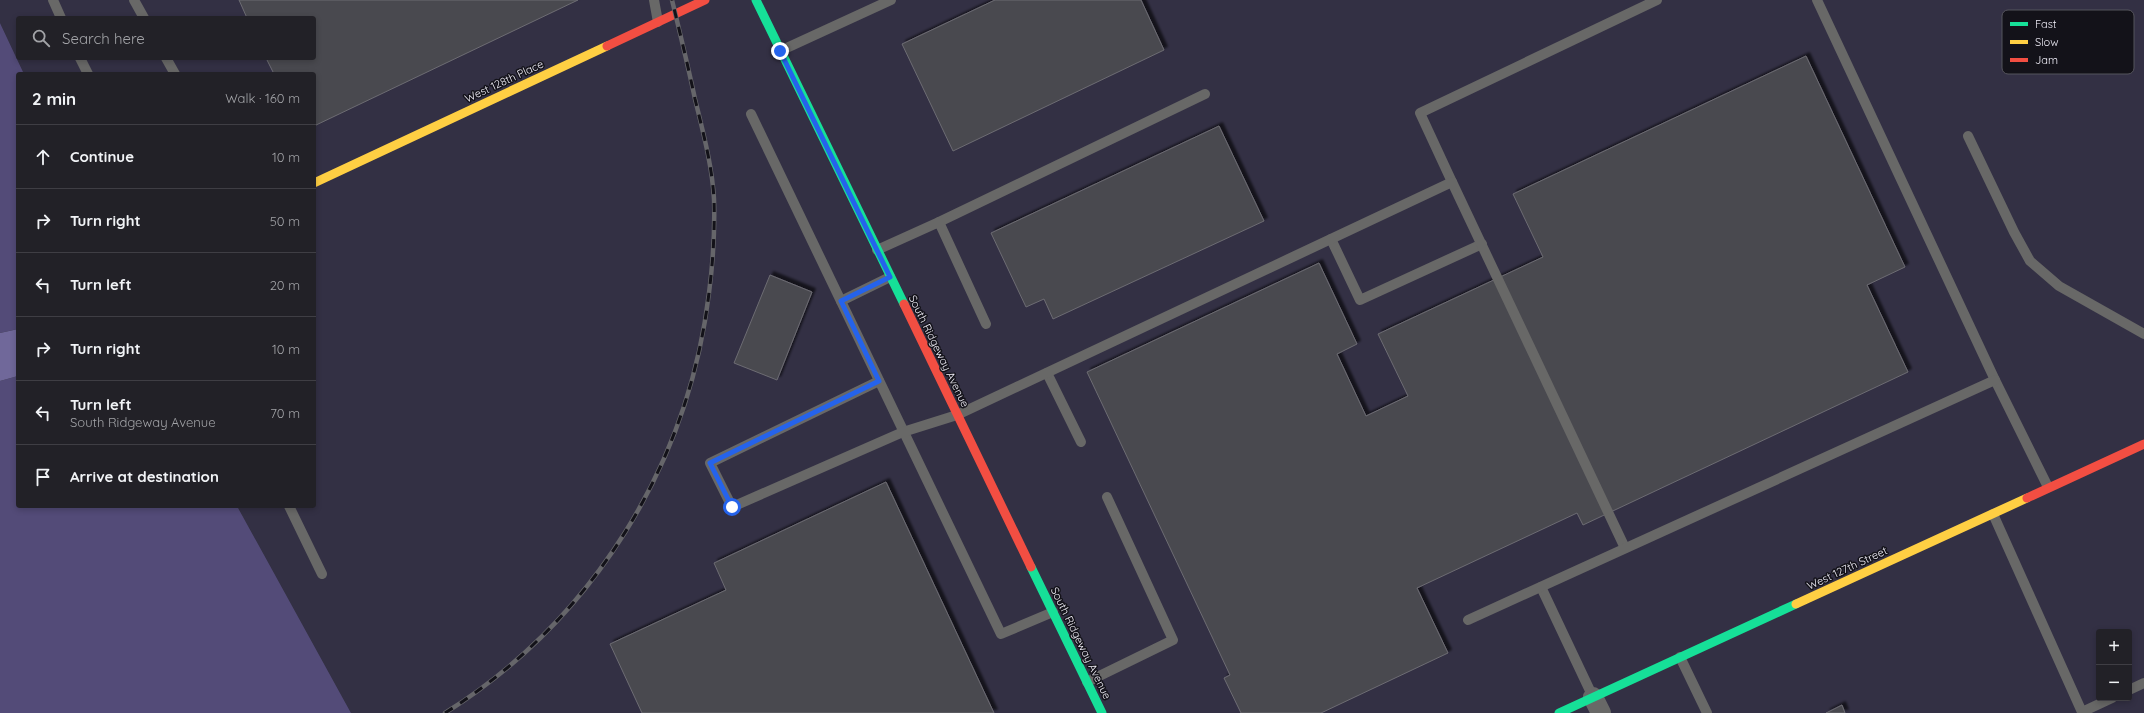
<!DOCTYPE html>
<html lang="en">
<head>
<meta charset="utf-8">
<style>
  body { margin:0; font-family:Quicksand,sans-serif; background:#2e2e33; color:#f1f3f6 }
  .controls { position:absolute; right:12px; bottom:12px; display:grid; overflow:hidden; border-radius:4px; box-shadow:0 2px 6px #0003 }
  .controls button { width:36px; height:36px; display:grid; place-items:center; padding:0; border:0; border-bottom:1px solid #3f3e44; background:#222127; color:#f1f3f6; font:20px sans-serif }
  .stop { position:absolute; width:12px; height:12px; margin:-9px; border:3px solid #2563eb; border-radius:50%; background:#fff }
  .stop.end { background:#2563eb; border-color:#fff; box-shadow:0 1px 4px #0008 }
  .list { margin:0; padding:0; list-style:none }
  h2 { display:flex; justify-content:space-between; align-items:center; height:52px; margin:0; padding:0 16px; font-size:17px }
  h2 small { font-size:13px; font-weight:400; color:#a2a3a7 }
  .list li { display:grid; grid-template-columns:26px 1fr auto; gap:12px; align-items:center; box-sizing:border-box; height:64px; padding:0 16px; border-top:1px solid #3f3e44 }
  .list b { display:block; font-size:15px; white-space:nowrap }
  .list p { margin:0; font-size:13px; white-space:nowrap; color:#a2a3a7 }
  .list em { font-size:13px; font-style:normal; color:#a2a3a7 }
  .icon { flex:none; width:22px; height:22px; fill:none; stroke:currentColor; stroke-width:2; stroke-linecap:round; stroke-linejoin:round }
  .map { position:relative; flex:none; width:2144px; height:713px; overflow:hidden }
  .search { position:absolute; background:#222127; box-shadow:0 2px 6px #0003; left:16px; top:16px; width:300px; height:44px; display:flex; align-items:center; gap:10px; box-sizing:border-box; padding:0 14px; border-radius:4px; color:#a2a3a7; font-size:15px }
  .panel { position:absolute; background:#222127; box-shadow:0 2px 6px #0003; left:16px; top:72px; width:300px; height:436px; border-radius:4px }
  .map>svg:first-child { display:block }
</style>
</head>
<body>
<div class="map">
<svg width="2144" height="713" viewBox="0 0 2144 713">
  <defs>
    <filter id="shadow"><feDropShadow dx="3.5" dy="-3.5" stdDeviation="1" flood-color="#0009"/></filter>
  </defs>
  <rect width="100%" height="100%" fill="#2d2c34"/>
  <path fill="#333044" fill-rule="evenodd" d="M 0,0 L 2144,0 L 2144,713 L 351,713 L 237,506 L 314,506 L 314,74 L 24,74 L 0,23 ZM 18,18 L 314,18 L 314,58 L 18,58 ZM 2099,632 L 2129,632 L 2129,698 L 2099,698 Z"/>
  <g fill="#534b78">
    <polygon points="0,23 24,74 18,74 18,329 0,333"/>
    <polygon points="18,376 18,506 237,506 351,713 0,713 0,381"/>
  </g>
  <polygon fill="#70689a" points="18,329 18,376 0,381 0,333"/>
  <g fill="#49494f" stroke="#6d6c73" filter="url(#shadow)">
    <polygon points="239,0 578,0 314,126 314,74 274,74 266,58 314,58 314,18 247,18"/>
    <polygon points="995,0 1141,0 1164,50 953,151 902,44"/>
    <polygon points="1806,56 1905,267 1867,285 1908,372 1583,525 1577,513 1417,588 1448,653 1321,713 1241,713 1224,678 1230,675 1087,372 1319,263 1357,344 1337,354 1366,416 1408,396 1378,334 1543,257 1513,194"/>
    <polygon points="1219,126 1264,221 1053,319 1044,299 1026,307 991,233"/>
    <polygon points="770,275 812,292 777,380 734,363"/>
    <polygon points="886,482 994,713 642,713 610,644 726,590 714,563"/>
    <polygon points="1842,705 1845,713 1826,713"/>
  </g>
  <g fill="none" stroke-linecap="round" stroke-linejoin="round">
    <g stroke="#686867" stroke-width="10">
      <polyline points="53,0 61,18"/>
      <polyline points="134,0 144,18"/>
      <polyline points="654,0 658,22"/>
      <polyline points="1817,0 1995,380 2048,487"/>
      <polyline points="780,51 891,0"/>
      <polyline points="80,58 88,74"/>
      <polyline points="166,58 175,74"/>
      <polyline points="751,114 1001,634 1053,612"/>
      <polyline points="1968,136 2014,232 2030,261 2059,286 2144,334"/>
      <polyline points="1452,182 1420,113 1657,0"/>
      <polyline points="939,222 1205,94"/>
      <polyline points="1331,239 1360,300 1482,244"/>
      <polyline points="877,250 939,222 986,324"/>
      <polyline points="841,301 890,277"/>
      <polyline points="1047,373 1081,442"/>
      <polyline points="879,381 710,463 732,507 903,432 957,415 1452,182 1625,548"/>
      <polyline points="289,506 322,574"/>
      <polyline points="1993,514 2082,712 2112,698"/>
      <polyline points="1541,587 1593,697"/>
      <polyline points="1468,620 1995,380"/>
      <polyline points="1680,657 1707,713"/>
      <polyline points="1087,682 1173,640 1107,497"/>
      <polyline points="2129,690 2144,683"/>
    </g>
    <polyline stroke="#686867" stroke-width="20" points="1593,697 1601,713"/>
    <g stroke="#16e098" stroke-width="9">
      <polyline points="756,0 904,304"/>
      <polyline points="1031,567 1102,713"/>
      <polyline points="1559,713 1796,604"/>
    </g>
    <g stroke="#ffcf43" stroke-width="9">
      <polyline points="314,183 607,46"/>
      <polyline points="1796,604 2027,498"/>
    </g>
    <g stroke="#f24e42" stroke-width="9">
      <polyline points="607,46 705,0"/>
      <polyline points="904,304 1031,567"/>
      <polyline points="2027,498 2144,444"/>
    </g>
    <g stroke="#66666a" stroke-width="4.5">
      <path id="rail" d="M 445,713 C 593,620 688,466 709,293 C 713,262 715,230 714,199 C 712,165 703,132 695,99 C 688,66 680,33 672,0"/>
    </g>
    <use href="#rail" stroke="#131219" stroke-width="3" stroke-dasharray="9" stroke-linecap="butt"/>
  </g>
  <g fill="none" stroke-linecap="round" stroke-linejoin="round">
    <polyline stroke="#2563eb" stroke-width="5" points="732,507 710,463 879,381 841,301 890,277 780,51"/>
  </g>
  <g text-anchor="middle" stroke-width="3" stroke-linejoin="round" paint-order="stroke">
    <g font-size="11" fill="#f0eef8" stroke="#131219">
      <text transform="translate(504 81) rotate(-25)" y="4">West 128th Place</text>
      <text transform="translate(939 351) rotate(64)" y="4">South Ridgeway Avenue</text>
      <text transform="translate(1847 568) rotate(-25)" y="4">West 127th Street</text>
      <text transform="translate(1081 643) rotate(64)" y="4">South Ridgeway Avenue</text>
    </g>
  </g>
  <rect x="2002" y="10" width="132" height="64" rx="6" fill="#131219" stroke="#55545c" stroke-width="1"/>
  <rect x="2010" y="22" width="18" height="4" fill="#16e098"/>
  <rect x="2010" y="40" width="18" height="4" fill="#ffcf43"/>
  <rect x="2010" y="58" width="18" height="4" fill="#f24e42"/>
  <g font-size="11" fill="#f0eef8">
    <text x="2035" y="28">Fast</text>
    <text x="2035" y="46">Slow</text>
    <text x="2035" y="64">Jam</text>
  </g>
</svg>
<div class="controls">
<button>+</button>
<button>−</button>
</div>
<div class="stop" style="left:732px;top:507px"></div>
<div class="stop end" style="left:780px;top:51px"></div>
<div class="search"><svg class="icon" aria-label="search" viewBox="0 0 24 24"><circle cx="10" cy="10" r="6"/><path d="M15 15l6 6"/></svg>Search here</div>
<section class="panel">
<h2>2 min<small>Walk · 160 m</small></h2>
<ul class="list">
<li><svg class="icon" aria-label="ahead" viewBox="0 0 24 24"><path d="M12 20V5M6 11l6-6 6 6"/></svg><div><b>Continue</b></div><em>10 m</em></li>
<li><svg class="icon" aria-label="right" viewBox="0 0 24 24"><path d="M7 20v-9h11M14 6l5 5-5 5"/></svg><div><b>Turn right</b></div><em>50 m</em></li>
<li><svg class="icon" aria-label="left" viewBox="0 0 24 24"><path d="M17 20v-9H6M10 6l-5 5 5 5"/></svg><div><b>Turn left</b></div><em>20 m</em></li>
<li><svg class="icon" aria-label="right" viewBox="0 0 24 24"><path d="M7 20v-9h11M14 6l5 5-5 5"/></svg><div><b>Turn right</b></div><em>10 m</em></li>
<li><svg class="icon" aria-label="left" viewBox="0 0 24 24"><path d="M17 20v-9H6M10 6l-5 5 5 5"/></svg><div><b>Turn left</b><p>South Ridgeway Avenue</p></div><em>70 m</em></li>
<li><svg class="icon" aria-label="arrive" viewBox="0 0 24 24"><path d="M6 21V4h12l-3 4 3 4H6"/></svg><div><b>Arrive at destination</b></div></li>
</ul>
</section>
</div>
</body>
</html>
